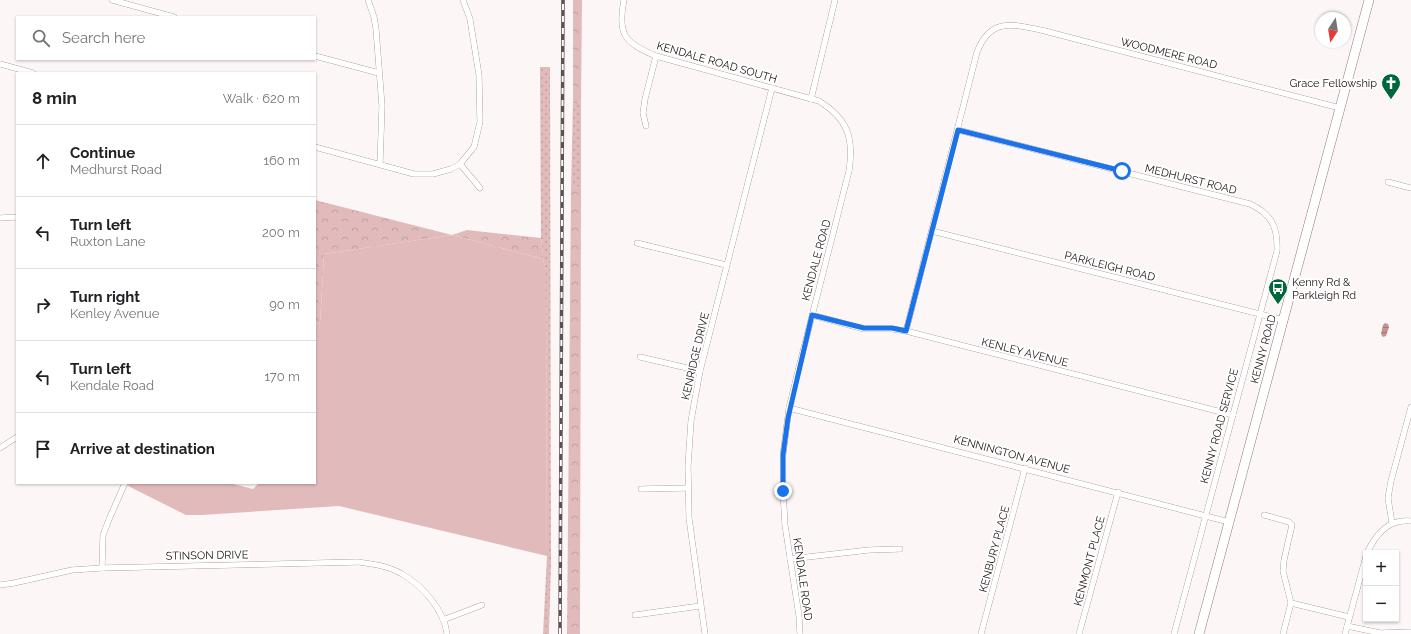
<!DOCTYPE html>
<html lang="en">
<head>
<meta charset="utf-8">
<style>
  body { margin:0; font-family:Raleway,sans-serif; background:#f6f6f6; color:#202124 }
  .controls { position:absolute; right:12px; bottom:12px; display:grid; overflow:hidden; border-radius:0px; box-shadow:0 1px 3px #0004 }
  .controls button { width:36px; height:36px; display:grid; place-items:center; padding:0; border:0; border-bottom:1px solid #e0e0e0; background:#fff; color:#202124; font:20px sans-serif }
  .compass { position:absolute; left:1315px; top:12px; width:36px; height:36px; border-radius:50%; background:#fff; box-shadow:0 1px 3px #0004; rotate:192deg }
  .stop { position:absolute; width:12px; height:12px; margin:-9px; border:3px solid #1a73e8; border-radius:50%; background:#fff }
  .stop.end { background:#1a73e8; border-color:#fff; box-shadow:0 1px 4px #0008 }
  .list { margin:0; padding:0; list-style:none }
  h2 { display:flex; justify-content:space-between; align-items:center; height:52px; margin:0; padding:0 16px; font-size:17px }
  h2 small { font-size:13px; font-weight:400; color:#757577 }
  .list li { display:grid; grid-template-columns:26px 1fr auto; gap:12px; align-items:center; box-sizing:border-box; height:72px; padding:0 16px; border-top:1px solid #e0e0e0 }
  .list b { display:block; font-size:15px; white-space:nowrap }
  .list p { margin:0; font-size:13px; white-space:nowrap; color:#757577 }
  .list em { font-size:13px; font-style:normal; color:#757577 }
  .icon { flex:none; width:22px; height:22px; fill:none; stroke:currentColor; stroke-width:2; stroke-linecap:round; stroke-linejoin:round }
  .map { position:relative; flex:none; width:1411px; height:634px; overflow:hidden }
  .search { position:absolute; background:#fff; box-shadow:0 1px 3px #0004; left:16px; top:16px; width:300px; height:44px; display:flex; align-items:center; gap:10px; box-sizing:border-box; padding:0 14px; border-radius:0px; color:#757577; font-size:15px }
  .panel { position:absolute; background:#fff; box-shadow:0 1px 3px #0004; left:16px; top:72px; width:300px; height:412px; border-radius:0px }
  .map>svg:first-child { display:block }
</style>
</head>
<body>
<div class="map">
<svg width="1411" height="634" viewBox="0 0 1411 634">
  <defs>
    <pattern id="grass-dots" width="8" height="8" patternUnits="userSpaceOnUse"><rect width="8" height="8" fill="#e1bbbb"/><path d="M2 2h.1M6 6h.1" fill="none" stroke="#c1a0a0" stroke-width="1.8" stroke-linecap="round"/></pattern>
    <pattern id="forest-crowns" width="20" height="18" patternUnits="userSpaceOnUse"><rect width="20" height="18" fill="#e1bbbb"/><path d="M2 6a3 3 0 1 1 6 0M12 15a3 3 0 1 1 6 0" fill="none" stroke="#c1a0a0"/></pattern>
    <pattern id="water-rules" width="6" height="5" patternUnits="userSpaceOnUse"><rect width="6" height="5" fill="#c79192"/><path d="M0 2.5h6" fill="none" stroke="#a17576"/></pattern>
  </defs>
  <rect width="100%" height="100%" fill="#fdf6f6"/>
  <g fill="url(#grass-dots)">
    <polygon points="540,67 550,67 551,563 549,634 543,634 547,556 546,270 543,259 541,238"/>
    <polygon points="573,100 574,104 577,104 581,101 581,189 576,186 571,189"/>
  </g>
  <g fill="url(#forest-crowns)">
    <polygon points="573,0 582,0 581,101 577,104 574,104 573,100"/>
    <polygon points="576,186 581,189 580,634 567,634 571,189"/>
    <polygon points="315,200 452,235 467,230 541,238 543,259 452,235 324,254 320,323 315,324"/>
  </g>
  <polygon fill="#e1bbbb" points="452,235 543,259 546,270 547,556 339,506 202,515 186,515 128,486 129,483 229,483 253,489 259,483 315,483 315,324 320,323 324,254"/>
  <polygon fill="url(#water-rules)" points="1385,323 1388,324 1389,327 1386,336 1383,337 1381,334 1383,325"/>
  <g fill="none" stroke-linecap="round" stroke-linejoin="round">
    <g stroke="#957676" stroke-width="6">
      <g id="minor">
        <polyline points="112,0 174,17"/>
        <polyline points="368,0 374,17 376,29 382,106 380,164"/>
        <path d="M 624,0 C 617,35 625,43 656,56 L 819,101 C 848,119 854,138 849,171 L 799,367 L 789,408 L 783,455 L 783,491 L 785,525 L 799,616 L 800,634"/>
        <polyline points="315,56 379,73"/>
        <polyline points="0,64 33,73"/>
        <polyline points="811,99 835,0"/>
        <polyline points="646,126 643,113 645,99 656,56"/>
        <path d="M 958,130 L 1250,204 C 1272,214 1278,228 1277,251 L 1174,634"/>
        <polyline points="315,147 414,174 433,174 451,169 460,164 474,147 480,122 479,75 470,19 463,0"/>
        <polyline points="460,164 480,188"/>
        <polyline points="1388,182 1411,188"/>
        <polyline points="0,218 17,217"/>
        <polyline points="932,231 1283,320"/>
        <polyline points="637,243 726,265"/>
        <polyline points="812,315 864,329 892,329 906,331 1233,415"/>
        <path d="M 906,331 L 977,52 C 990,18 1012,24 1041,30 L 1340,108"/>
        <polyline points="640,357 700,371"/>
        <polyline points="789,408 1229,522"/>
        <polyline points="0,448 17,437"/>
        <polyline points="641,489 688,488"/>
        <polyline points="1264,515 1289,522 1292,525 1284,560 1283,571 1291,603 1349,617"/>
        <polyline points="1392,523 1388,498 1391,481 1411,407"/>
        <path d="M 1367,553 C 1376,534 1388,519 1411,521"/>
        <polyline points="790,559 869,550 900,549"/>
        <polyline points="102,568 103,535 110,517 125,483"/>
        <path d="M 0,585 L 14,583 L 72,570 L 102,568 L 358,562 C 373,564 389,566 402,574 C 423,586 444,610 447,634"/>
        <polyline points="635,615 700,606"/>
        <polyline points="443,620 482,605"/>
        <polyline points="1347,626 1380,633 1411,632"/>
        <polyline points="705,634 689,518 688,466 691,421 700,371 772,88"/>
        <polyline points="981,634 1025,468"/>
        <polyline points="1079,634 1118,492"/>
        <polyline points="1283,634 1291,603"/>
        <polyline points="1345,634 1366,556"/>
      </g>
    </g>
    <g stroke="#957676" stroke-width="10">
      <polyline id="primary" points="1199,634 1369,0"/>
    </g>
    <use href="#minor" stroke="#fff" stroke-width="5.5"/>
    <use href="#primary" stroke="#fff" stroke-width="9"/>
    <g stroke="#5c5151" stroke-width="3.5">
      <polyline id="rail" points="560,634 563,0"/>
    </g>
    <use href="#rail" stroke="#fff" stroke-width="2" stroke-dasharray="6" stroke-linecap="butt"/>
  </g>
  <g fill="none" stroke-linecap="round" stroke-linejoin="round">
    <polyline stroke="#1a73e8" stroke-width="5" points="783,491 783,455 788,418 812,315 864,328 892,328 906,331 958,130 1122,171"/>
  </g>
  <defs>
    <g id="church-pin" transform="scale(1)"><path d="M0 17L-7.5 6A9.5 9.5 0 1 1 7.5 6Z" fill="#00673d" stroke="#fff"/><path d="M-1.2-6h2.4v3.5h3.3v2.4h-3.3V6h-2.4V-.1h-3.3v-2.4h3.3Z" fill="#fff"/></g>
    <g id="bus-pin" transform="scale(1)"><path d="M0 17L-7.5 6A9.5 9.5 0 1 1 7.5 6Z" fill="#00673d" stroke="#fff"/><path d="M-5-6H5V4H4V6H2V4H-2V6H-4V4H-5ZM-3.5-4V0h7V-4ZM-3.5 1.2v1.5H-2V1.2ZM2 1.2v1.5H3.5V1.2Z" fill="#fff"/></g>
  </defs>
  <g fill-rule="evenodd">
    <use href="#church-pin" x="1391" y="83"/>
    <use href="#bus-pin" x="1278" y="288"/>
  </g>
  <g text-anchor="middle" stroke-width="4" stroke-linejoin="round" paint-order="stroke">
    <g font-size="11" fill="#201414" stroke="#fff">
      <text transform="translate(1169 53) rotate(14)" y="4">WOODMERE ROAD</text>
      <text transform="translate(717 62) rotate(16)" y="4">KENDALE ROAD SOUTH</text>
      <text transform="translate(1191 179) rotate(14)" y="4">MEDHURST ROAD</text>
      <text transform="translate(816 260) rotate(-75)" y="4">KENDALE ROAD</text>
      <text transform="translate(1110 266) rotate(14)" y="4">PARKLEIGH ROAD</text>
      <text transform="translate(1263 349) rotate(-75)" y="4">KENNY ROAD</text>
      <text transform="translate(1025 352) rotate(14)" y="4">KENLEY AVENUE</text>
      <text transform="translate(695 356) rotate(-77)" y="4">KENRIDGE DRIVE</text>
      <text transform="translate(1219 426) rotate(-75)" y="4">KENNY ROAD SERVICE</text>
      <text transform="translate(1012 454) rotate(15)" y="4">KENNINGTON AVENUE</text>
      <text transform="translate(994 549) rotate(-75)" y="4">KENBURY PLACE</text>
      <text transform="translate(207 555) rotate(-1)" y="4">STINSON DRIVE</text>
      <text transform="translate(1089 561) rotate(-75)" y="4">KENMONT PLACE</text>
      <text transform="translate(803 579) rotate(82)" y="4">KENDALE ROAD</text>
    </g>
    <g font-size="11" fill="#201414" stroke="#fff" text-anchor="end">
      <text x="1377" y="87">Grace Fellowship</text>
      <text x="1292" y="286" text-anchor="start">Kenny Rd &amp;<tspan x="1292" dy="13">Parkleigh Rd</tspan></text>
    </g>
  </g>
</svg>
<div class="controls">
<button>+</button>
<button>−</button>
</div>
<svg class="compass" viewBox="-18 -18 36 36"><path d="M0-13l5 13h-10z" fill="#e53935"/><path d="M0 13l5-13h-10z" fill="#757577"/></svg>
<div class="stop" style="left:1122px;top:171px"></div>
<div class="stop end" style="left:783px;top:491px"></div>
<div class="search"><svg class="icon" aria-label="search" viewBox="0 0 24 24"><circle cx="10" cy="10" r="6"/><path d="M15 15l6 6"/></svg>Search here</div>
<section class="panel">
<h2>8 min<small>Walk · 620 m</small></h2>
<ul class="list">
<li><svg class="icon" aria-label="ahead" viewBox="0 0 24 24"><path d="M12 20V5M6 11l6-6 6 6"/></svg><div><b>Continue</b><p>Medhurst Road</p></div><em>160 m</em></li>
<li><svg class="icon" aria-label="left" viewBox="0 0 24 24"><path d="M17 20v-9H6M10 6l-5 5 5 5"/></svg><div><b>Turn left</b><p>Ruxton Lane</p></div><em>200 m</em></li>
<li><svg class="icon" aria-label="right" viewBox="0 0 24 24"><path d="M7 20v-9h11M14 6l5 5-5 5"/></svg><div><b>Turn right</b><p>Kenley Avenue</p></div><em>90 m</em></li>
<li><svg class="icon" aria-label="left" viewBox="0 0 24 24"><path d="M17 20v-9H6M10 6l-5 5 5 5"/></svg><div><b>Turn left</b><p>Kendale Road</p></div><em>170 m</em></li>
<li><svg class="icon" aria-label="arrive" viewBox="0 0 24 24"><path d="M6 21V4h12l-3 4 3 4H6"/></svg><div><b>Arrive at destination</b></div></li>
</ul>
</section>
</div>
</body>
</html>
